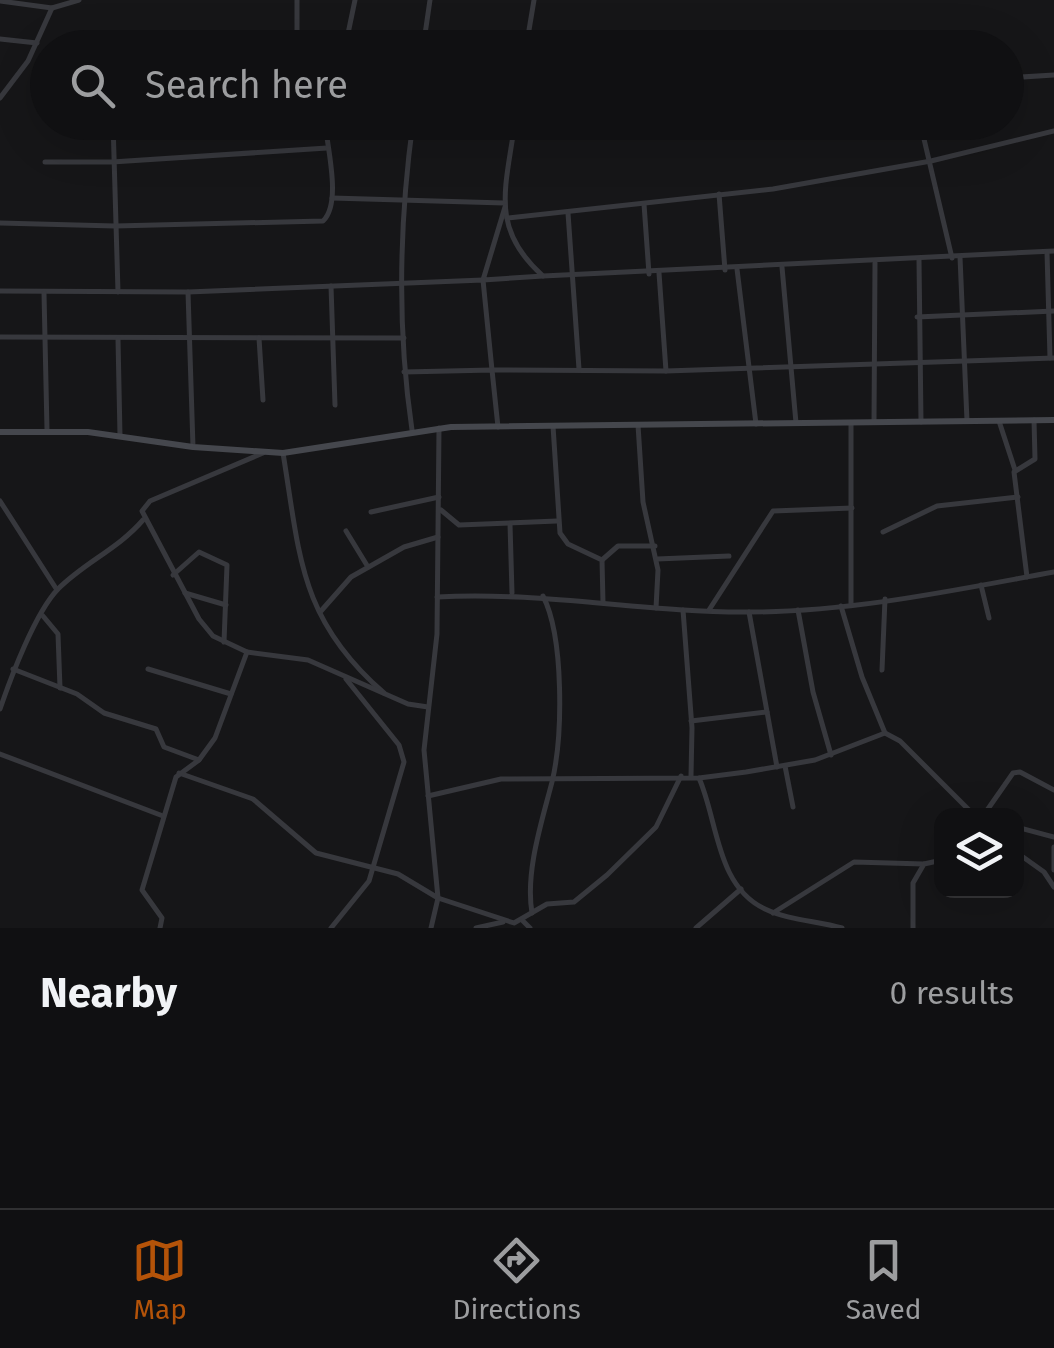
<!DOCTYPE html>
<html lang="en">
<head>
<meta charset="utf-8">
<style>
  body { margin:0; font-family:"Fira Sans",sans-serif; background:#1e1e20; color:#f1f3f6 }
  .controls { position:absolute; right:30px; bottom:30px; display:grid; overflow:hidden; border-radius:20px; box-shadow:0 10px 40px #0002 }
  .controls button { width:90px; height:90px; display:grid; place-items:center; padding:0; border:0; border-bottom:2px solid #303032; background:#101012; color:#f1f3f6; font:50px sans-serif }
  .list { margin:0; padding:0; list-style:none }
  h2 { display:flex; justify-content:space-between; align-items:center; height:130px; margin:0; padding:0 40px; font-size:42px }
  h2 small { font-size:32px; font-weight:400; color:#9c9d9f }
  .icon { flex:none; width:55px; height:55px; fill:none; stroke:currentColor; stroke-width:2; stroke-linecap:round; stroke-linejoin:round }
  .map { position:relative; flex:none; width:1054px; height:928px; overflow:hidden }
  .search { position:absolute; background:#101012; box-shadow:0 10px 40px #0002; left:30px; right:30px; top:30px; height:110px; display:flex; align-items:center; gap:25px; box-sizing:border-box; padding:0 35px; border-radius:55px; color:#9c9d9f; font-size:38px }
  .sheet { height:280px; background:#101012 }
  nav { display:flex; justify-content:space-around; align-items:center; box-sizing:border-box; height:140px; border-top:2px solid #303032; background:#101012; font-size:28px; color:#9c9d9f }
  nav a { display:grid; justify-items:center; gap:5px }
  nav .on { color:#b45309 }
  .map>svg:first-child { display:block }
</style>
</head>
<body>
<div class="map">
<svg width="1054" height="928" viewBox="0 0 1054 928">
  <rect width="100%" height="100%" fill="#161618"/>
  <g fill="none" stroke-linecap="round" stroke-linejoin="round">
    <g stroke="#37383d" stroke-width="5">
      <polyline points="0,1 52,8"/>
      <polyline points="226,33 297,36"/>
      <polyline points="0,39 37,43"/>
      <polyline points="297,48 297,0"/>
      <polyline points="345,48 355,0"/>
      <polyline points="423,48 430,0"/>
      <polyline points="526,48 534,0"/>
      <polyline points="1006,78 1054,75"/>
      <polyline points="0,98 28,61 52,8 79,0"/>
      <polyline points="113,122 118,292"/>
      <path d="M 515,122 C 506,188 489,228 543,276 L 1054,251"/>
      <polyline points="920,122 952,258"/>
      <polyline points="45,162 112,162 327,148"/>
      <polyline points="719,194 725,270"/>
      <polyline points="332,198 504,203"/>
      <polyline points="644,204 649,274"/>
      <polyline points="505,207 483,280 543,276"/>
      <polyline points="568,213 579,369"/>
      <polyline points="507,218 773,189 931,161 1054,131"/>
      <path d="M 0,223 L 115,226 L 323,221 C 342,203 327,147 325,122"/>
      <polyline points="1047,252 1050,358"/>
      <polyline points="960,257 967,421"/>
      <polyline points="919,260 921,422"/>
      <polyline points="782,267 796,423"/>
      <polyline points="737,269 756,424"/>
      <polyline points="659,273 666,371 1054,358"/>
      <polyline points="331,286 335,405"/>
      <polyline points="0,291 188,292 483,280 492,370 666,371"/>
      <polyline points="188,292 193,447"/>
      <polyline points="44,293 47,430"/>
      <polyline points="917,317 1054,311"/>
      <polyline points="0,337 404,338"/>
      <polyline points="259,338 263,400"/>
      <polyline points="118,339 120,436"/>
      <polyline points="404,372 492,370 498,427"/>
      <polyline points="999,421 1015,470"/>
      <polyline points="874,422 875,263"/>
      <polyline points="851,423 851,604"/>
      <polyline points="638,425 643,502 658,570 656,608"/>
      <polyline points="553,426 560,533 568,544 602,560 603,603"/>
      <path d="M 412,430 C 397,328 399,225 413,122"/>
      <path d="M 283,453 C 300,556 299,619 384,693"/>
      <polyline points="0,501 57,590"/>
      <polyline points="441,510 459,525 557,521"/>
      <polyline points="371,512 439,497"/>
      <polyline points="510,524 512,593"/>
      <polyline points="346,531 368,567"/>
      <polyline points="883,532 937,506 1018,497"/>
      <polyline points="657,559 729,556"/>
      <polyline points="602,560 618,546 655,546"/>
      <polyline points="173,575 199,552 227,565 224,642"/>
      <polyline points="1027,577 1014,472 1035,459 1034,420"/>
      <polyline points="981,585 989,618"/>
      <polyline points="185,593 226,605"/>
      <path d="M 437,597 C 543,591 645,613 750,612 C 852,612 955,590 1054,572"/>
      <polyline points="841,606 862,677 885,733"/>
      <polyline points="683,610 692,728 691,776"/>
      <polyline points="709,610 773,511 852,508"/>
      <polyline points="798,610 813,692 831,755"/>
      <polyline points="321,611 351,577 404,547 438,537"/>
      <polyline points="749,612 777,767"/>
      <polyline points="43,616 58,634 60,688"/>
      <polyline points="247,652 308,660 408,704 428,707"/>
      <polyline points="13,669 77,694 104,713 156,729 164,747 199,760"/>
      <polyline points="148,669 231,694"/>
      <polyline points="882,670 885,599"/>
      <path d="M 0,709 C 11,677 35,613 58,589 C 85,562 118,549 143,520"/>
      <polyline points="691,721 767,712"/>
      <polyline points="0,754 163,816"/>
      <polyline points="785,766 793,807"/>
      <polyline points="179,773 253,799 316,853 398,874 438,898 514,923 547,904 574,902 607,875 656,827 681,776"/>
      <path d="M 699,778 C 718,821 716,886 765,909 C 788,920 817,921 842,928"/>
      <polyline points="428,796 501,779 699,778 746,772 815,760 885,733 900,741 975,816"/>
      <polyline points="983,816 1013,773 1020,772 1054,790"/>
      <polyline points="1016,827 1054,837"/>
      <polyline points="1054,847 1054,870"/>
      <polyline points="1016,852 1044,872 1054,887"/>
      <path d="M 532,913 C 525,872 542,821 552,782 C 563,736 564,637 543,596"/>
      <polyline points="773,913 854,862 924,864"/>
      <polyline points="523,921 530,928"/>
      <polyline points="160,928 162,918 142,890 176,777 199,760 215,738 247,652 213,636 199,619 142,511 150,501 263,453"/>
      <polyline points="331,928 369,881 404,762 399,745 346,679"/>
      <polyline points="431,928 438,898 424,750 437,634 439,428"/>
      <polyline points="476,928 503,922"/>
      <polyline points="696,928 741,889"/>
      <polyline points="913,928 913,883 924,864 942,860"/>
    </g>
    <polyline stroke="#45474d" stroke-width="6" points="0,432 88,432 193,447 283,453 451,427 1054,420"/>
  </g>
</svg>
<div class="controls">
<button><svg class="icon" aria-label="layers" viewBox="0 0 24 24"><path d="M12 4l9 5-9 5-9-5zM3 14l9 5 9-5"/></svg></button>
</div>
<div class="search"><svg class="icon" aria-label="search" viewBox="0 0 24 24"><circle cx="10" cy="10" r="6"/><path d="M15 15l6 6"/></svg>Search here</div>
</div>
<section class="sheet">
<h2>Nearby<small>0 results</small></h2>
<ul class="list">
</ul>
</section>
<nav>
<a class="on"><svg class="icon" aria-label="map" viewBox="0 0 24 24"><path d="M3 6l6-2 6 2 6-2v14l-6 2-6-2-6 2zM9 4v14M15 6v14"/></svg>Map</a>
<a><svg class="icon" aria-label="directions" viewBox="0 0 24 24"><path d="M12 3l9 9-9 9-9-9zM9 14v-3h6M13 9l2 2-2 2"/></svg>Directions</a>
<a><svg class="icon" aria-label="saved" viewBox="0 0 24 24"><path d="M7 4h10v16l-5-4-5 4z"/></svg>Saved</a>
</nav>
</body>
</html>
